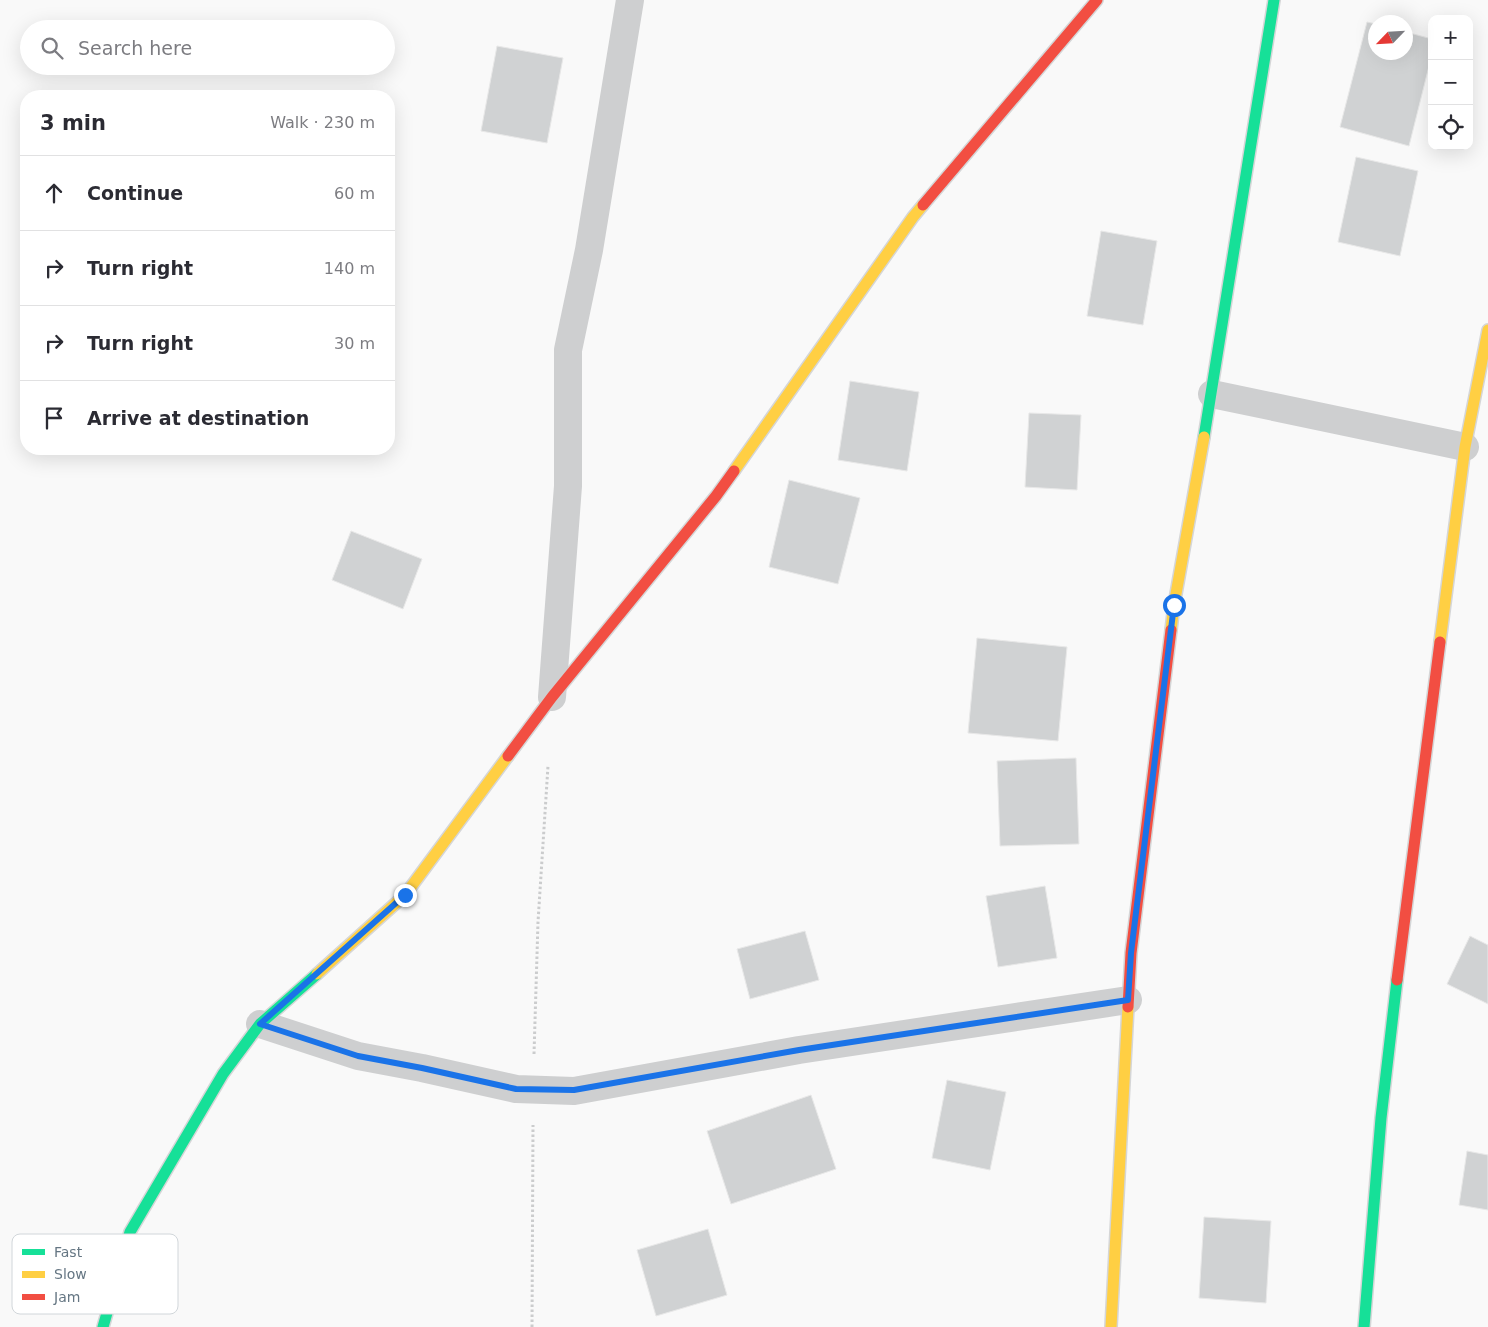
<!DOCTYPE html>
<html lang="en">
<head>
<meta charset="utf-8">
<style>
  body { margin:0; font-family:"DejaVu Sans",sans-serif; background:#f2f2f3; color:#2b2b33 }
  .controls { position:absolute; right:15px; top:15px; display:grid; overflow:hidden; border-radius:10px; box-shadow:0 5px 20px #0002 }
  .controls button { width:45px; height:45px; display:grid; place-items:center; padding:0; border:0; border-bottom:1px solid #e1e1e2; background:#fff; color:#2b2b33; font:25px sans-serif }
  .compass { position:absolute; left:1368px; top:15px; width:45px; height:45px; border-radius:50%; background:#fff; box-shadow:0 5px 20px #0002; rotate:245deg }
  .stop { position:absolute; width:15px; height:15px; margin:-11px; border:4px solid #1a73e8; border-radius:50%; background:#fff }
  .stop.end { background:#1a73e8; border-color:#fff; box-shadow:0 1px 5px #0008 }
  .list { margin:0; padding:0; list-style:none }
  h2 { display:flex; justify-content:space-between; align-items:center; height:65px; margin:0; padding:0 20px; font-size:21px }
  h2 small { font-size:16px; font-weight:400; color:#7c7c81 }
  .list li { display:grid; grid-template-columns:32px 1fr auto; gap:15px; align-items:center; box-sizing:border-box; height:75px; padding:0 20px; border-top:1px solid #e1e1e2 }
  .list b { display:block; font-size:19px; white-space:nowrap }
  .list em { font-size:16px; font-style:normal; color:#7c7c81 }
  .icon { flex:none; width:28px; height:28px; fill:none; stroke:currentColor; stroke-width:2; stroke-linecap:round; stroke-linejoin:round }
  .map { position:relative; flex:none; width:1488px; height:1327px; overflow:hidden }
  .search { position:absolute; background:#fff; box-shadow:0 5px 20px #0002; left:20px; top:20px; width:375px; height:55px; display:flex; align-items:center; gap:12px; box-sizing:border-box; padding:0 18px; border-radius:28px; color:#7c7c81; font-size:19px }
  .panel { position:absolute; background:#fff; box-shadow:0 5px 20px #0002; left:20px; top:90px; width:375px; height:365px; border-radius:20px }
  .map>svg:first-child { display:block }
</style>
</head>
<body>
<div class="map">
<svg width="1488" height="1327" viewBox="0 0 1488 1327">
  <rect width="100%" height="100%" fill="#f9f9f9"/>
  <g fill="#d0d2d3" stroke="#e8e8e8">
    <polygon points="1367,22 1376,24 1376,52 1406,52 1406,32 1432,39 1432,54 1409,146 1340,127"/>
    <polygon points="497,46 563,58 547,143 481,131"/>
    <polygon points="1356,157 1418,171 1400,256 1338,242"/>
    <polygon points="1101,231 1157,241 1143,325 1087,316"/>
    <polygon points="850,381 919,392 907,471 838,460"/>
    <polygon points="1029,413 1081,415 1077,490 1025,487"/>
    <polygon points="789,480 860,498 838,584 769,567"/>
    <polygon points="351,531 422,559 403,609 332,580"/>
    <polygon points="977,638 1067,647 1058,741 968,733"/>
    <polygon points="1076,758 1079,844 1000,846 997,761"/>
    <polygon points="1045,886 1057,958 998,967 986,896"/>
    <polygon points="805,931 819,980 750,999 737,949"/>
    <polygon points="1470,936 1488,945 1488,1004 1447,984"/>
    <polygon points="947,1080 1006,1092 990,1170 932,1158"/>
    <polygon points="811,1095 836,1169 731,1204 707,1131"/>
    <polygon points="1467,1151 1488,1155 1488,1210 1459,1205"/>
    <polygon points="1204,1217 1271,1221 1266,1303 1199,1298"/>
    <polygon points="708,1229 727,1295 656,1316 637,1250"/>
  </g>
  <g fill="none" stroke-linecap="round" stroke-linejoin="round">
    <g stroke="#d5d6d7" stroke-width="14">
      <g id="fast">
        <polyline points="1204,437 1274,0"/>
        <polyline points="103,1327 130,1232 223,1074 260,1024 317,974"/>
        <polyline points="1364,1327 1381,1118 1397,980"/>
      </g>
    </g>
    <g stroke="#d5d6d7" stroke-width="14">
      <g id="slow">
        <polyline points="734,471 913,217 923,205"/>
        <polyline points="1171,630 1174,605 1204,437"/>
        <polyline points="1440,642 1465,447 1488,330"/>
        <polyline points="317,974 405,895 508,756"/>
        <polyline points="1111,1327 1128,1007"/>
      </g>
    </g>
    <g stroke="#d5d6d7" stroke-width="14">
      <g id="jam">
        <polyline points="923,205 1097,0"/>
        <polyline points="508,756 552,697 716,496 734,471"/>
        <polyline points="1397,980 1440,642"/>
        <polyline points="1128,1007 1131,953 1171,630"/>
      </g>
    </g>
    <g stroke="#cbcccd" stroke-width="3" stroke-dasharray="2.5 2.5" stroke-linecap="butt">
      <polyline points="534,1054 538,922 548,766"/>
      <polyline points="532,1327 533,1125"/>
    </g>
    <g stroke="#cecfd0" stroke-width="28">
      <polyline points="1212,394 1465,447"/>
      <polyline points="552,697 568,486 568,350 589,250 630,0"/>
      <polyline points="260,1024 358,1056 422,1068 516,1089 574,1091 799,1050 1128,1000"/>
    </g>
    <use href="#fast" stroke="#16e098" stroke-width="11"/>
    <use href="#slow" stroke="#ffcf43" stroke-width="11"/>
    <use href="#jam" stroke="#f24e42" stroke-width="11"/>
  </g>
  <g fill="none" stroke-linecap="round" stroke-linejoin="round">
    <polyline stroke="#1a73e8" stroke-width="6" points="405,895 260,1024 358,1056 422,1068 516,1089 574,1090 799,1050 1128,1000 1131,953 1174,605"/>
  </g>
  <rect x="12" y="1234" width="166" height="80" rx="8" fill="#fff" stroke="#d1d6da" stroke-width="1"/>
  <rect x="22" y="1249" width="23" height="6" fill="#16e098"/>
  <rect x="22" y="1271" width="23" height="7" fill="#ffcf43"/>
  <rect x="22" y="1294" width="23" height="6" fill="#f24e42"/>
  <g font-size="14" fill="#657683">
    <text x="54" y="1257">Fast</text>
    <text x="54" y="1279">Slow</text>
    <text x="54" y="1302">Jam</text>
  </g>
</svg>
<div class="controls">
<button>+</button>
<button>−</button>
<button><svg class="icon" aria-label="locate" viewBox="0 0 24 24"><circle cx="12" cy="12" r="6"/><path d="M12 2v4M12 18v4M2 12h4M18 12h4"/></svg></button>
</div>
<svg class="compass" viewBox="-18 -18 36 36"><path d="M0-13l5 13h-10z" fill="#e53935"/><path d="M0 13l5-13h-10z" fill="#7c7c81"/></svg>
<div class="stop" style="left:1174px;top:605px"></div>
<div class="stop end" style="left:405px;top:895px"></div>
<div class="search"><svg class="icon" aria-label="search" viewBox="0 0 24 24"><circle cx="10" cy="10" r="6"/><path d="M15 15l6 6"/></svg>Search here</div>
<section class="panel">
<h2>3 min<small>Walk · 230 m</small></h2>
<ul class="list">
<li><svg class="icon" aria-label="ahead" viewBox="0 0 24 24"><path d="M12 20V5M6 11l6-6 6 6"/></svg><div><b>Continue</b></div><em>60 m</em></li>
<li><svg class="icon" aria-label="right" viewBox="0 0 24 24"><path d="M7 20v-9h11M14 6l5 5-5 5"/></svg><div><b>Turn right</b></div><em>140 m</em></li>
<li><svg class="icon" aria-label="right" viewBox="0 0 24 24"><path d="M7 20v-9h11M14 6l5 5-5 5"/></svg><div><b>Turn right</b></div><em>30 m</em></li>
<li><svg class="icon" aria-label="arrive" viewBox="0 0 24 24"><path d="M6 21V4h12l-3 4 3 4H6"/></svg><div><b>Arrive at destination</b></div></li>
</ul>
</section>
</div>
</body>
</html>
